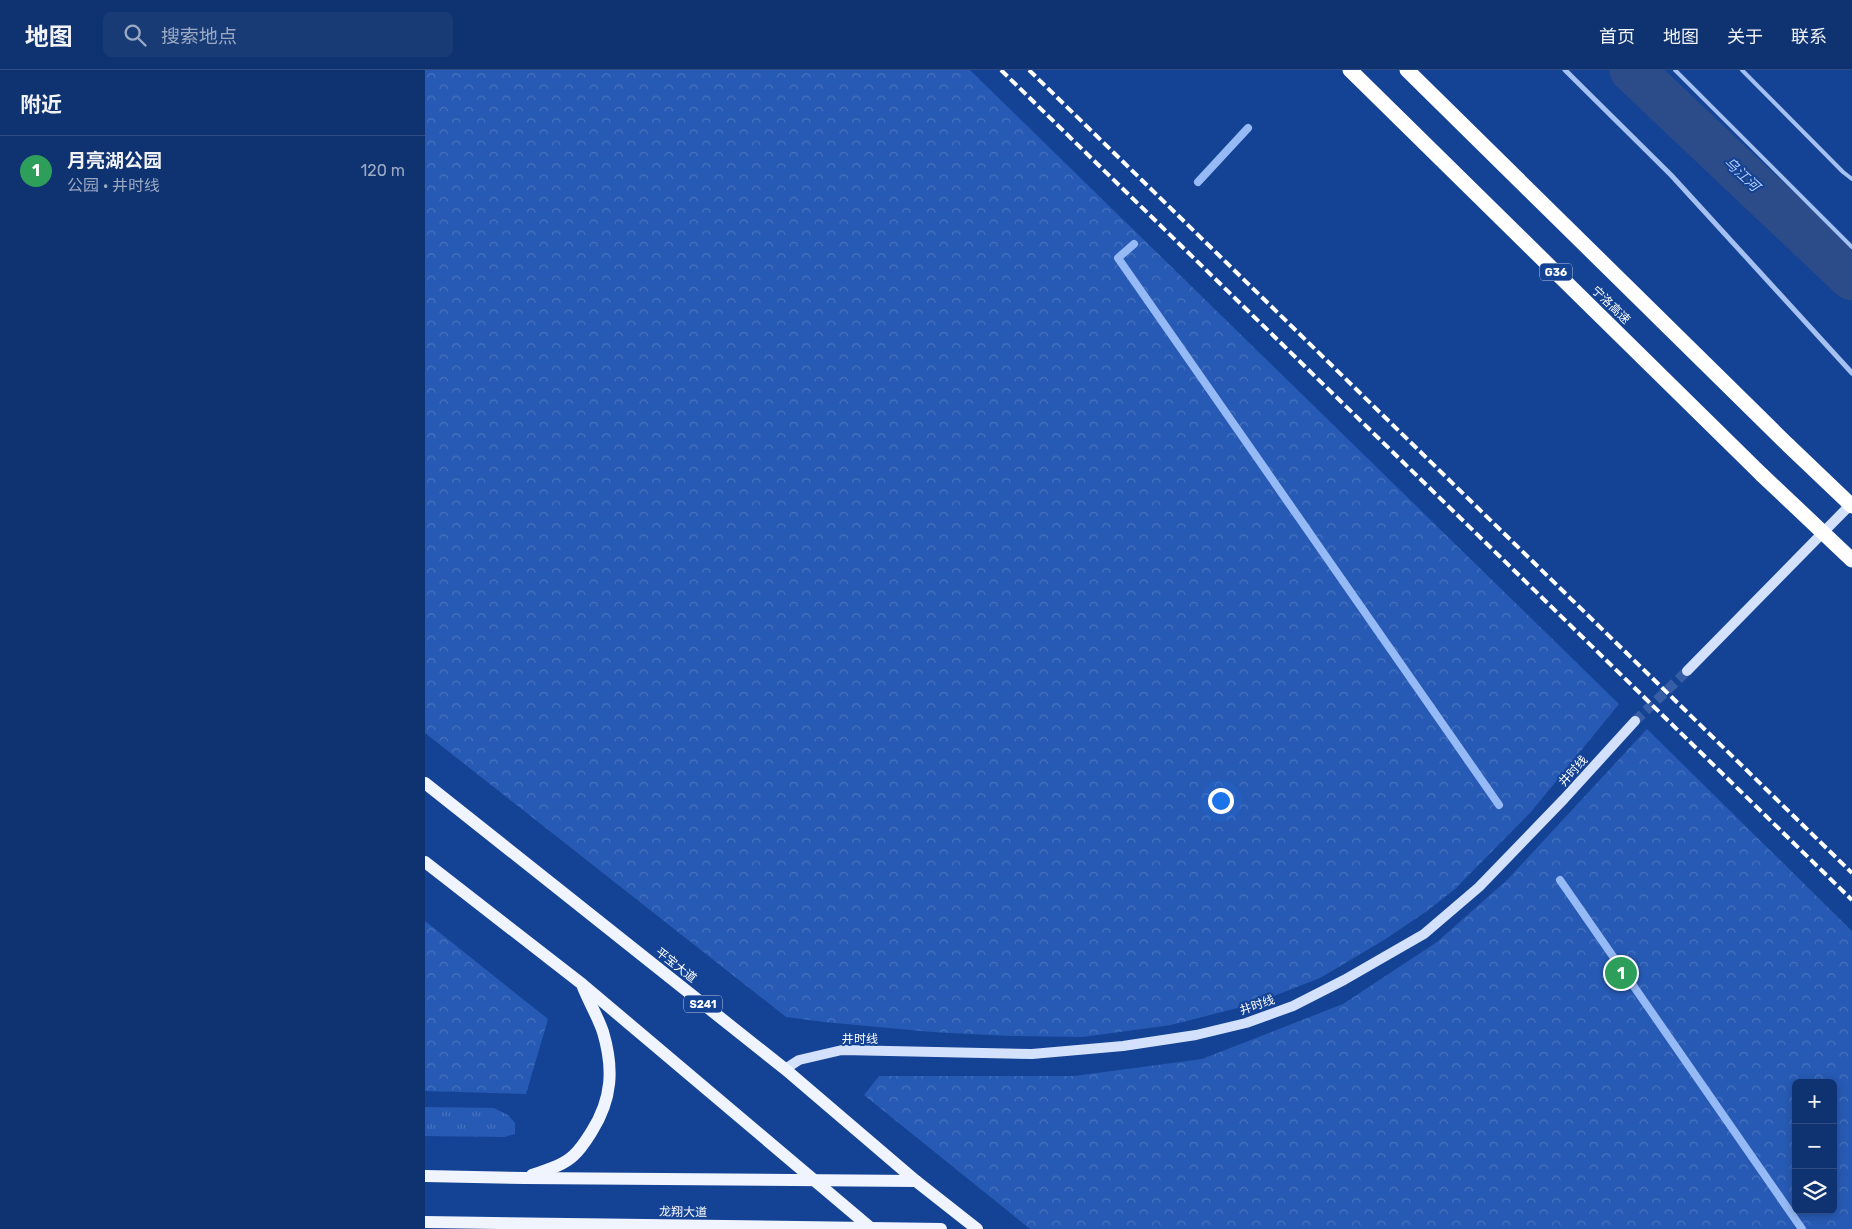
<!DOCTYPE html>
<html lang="zh">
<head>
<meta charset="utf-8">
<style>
  body { margin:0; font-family:Rubik,"Noto Sans SC",sans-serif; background:#183a75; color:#f1f3f6 }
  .controls { position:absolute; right:15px; bottom:15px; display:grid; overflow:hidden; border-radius:8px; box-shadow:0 2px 8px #0003 }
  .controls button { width:45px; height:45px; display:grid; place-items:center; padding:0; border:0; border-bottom:1px solid #2f4d83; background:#0f3270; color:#f1f3f6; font:25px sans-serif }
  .you { position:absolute; left:795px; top:730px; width:18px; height:18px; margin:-12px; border:4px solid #fff; border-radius:50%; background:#1a73e8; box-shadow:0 0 0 8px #1a73e833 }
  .badge { display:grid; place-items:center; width:32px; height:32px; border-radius:50%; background:#90b9f0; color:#fff; font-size:16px; font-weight:700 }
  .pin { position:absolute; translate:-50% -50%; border:2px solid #fff; box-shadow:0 1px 5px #0006 }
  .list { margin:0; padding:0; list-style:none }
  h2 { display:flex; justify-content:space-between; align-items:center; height:65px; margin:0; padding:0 20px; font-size:21px }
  h2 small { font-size:16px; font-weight:400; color:#9baac3 }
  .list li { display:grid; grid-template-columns:32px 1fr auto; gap:15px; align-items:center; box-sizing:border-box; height:70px; padding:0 20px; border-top:1px solid #2f4d83 }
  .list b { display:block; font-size:19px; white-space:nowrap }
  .list p { margin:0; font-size:16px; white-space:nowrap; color:#9baac3 }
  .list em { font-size:16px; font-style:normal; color:#9baac3 }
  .icon { flex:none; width:28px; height:28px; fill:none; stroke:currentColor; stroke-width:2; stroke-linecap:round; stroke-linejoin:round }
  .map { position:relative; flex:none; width:1427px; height:1159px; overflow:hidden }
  header { display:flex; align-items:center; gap:30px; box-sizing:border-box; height:70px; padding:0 25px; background:#0f3270; border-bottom:1px solid #2f4d83 }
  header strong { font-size:24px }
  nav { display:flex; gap:28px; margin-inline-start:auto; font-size:18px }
  .search { width:350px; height:45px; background:#183a75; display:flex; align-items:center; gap:12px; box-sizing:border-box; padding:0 18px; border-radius:8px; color:#9baac3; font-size:19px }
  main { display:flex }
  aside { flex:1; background:#0f3270 }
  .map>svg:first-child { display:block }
</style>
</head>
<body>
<header>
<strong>地图</strong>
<div class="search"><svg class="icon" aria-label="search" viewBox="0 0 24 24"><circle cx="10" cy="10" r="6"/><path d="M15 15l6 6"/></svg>搜索地点</div>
<nav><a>首页</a><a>地图</a><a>关于</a><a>联系</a></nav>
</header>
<main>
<aside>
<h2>附近<small></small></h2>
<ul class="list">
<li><span class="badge" style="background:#2e9e5b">1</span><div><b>月亮湖公园</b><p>公园 · 井时线</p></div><em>120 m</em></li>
</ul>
</aside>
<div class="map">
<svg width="1427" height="1159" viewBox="0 0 1427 1159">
  <defs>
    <pattern id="grass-tufts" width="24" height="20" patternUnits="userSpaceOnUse" patternTransform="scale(1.25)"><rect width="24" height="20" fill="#275ab4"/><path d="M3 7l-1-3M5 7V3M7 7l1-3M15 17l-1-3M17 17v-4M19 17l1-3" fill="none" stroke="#4773bf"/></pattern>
    <pattern id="forest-crowns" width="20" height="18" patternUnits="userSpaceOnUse" patternTransform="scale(1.25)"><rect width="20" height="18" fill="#275ab4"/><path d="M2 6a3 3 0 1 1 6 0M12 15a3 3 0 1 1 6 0" fill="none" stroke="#4773bf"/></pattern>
  </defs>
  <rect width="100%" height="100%" fill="#144295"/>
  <polygon fill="url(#grass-tufts)" points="0,1037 69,1038 83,1045 90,1053 90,1064 79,1067 0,1066"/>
  <g fill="url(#forest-crowns)" fill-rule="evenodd">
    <polygon points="0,0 545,0 1194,634 1106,742 1030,819 1002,841 959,870 895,908 828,934 746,955 658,967 585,966 507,962 399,952 361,947 0,663"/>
    <path d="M 1222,659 L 1427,861 L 1427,1159 L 605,1159 L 439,1025 L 454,1006 L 649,1006 L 777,989 L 918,934 L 1012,872 L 1083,809 ZM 1371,1013 L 1408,1013 L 1408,1140 L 1371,1140 Z"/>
    <polygon points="0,851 123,949 101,1024 0,1021"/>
  </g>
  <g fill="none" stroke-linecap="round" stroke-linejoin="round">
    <g stroke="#96baf5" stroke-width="8">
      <polyline points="773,112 823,58"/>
      <polyline points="709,174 693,188 1074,735"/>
      <polyline points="1135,810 1377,1159"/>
    </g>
    <polyline stroke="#2b4b89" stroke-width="45" points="1207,0 1427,208"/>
    <polyline stroke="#375ea5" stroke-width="10" stroke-dasharray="10 5" stroke-linecap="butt" points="1210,651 1262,601"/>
    <g stroke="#a4c1f2" stroke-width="4">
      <polyline points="1250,0 1427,177"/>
      <polyline points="1317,0 1418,102 1427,109"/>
    </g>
    <polyline stroke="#a4c1f2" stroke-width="5" points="1140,0 1246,105 1427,303"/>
    <g stroke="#d3e1fc" stroke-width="10">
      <polyline points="1262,601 1427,433"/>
      <polyline points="360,999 374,990 417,980 607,984 698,976 771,965 821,953 868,936 919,910 999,864 1054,817 1139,729 1210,651"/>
    </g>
    <g stroke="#eff4ff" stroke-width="12">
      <polyline points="0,713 360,999 491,1111 552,1159"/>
      <polyline points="0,792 157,914 447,1159"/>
      <path d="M 107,1105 C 121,1100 137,1096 148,1086 C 156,1079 162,1069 167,1061 C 187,1029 189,999 178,962 C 173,947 164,932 158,917"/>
      <polyline points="0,1106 100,1108 491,1111"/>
      <polyline points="0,1152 516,1159"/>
    </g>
    <g stroke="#fff" stroke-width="15">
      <polyline points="925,0 1337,405"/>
      <polyline points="982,0 1363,375"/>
    </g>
    <g stroke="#fff" stroke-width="4" stroke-dasharray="9 4" stroke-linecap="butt">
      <polyline points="576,0 1427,830"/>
      <polyline points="604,0 1427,803"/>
    </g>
    <g stroke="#fff" stroke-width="15">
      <polyline points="1363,375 1427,436"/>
      <polyline points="1337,405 1427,490"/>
    </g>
  </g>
  <g text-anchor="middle" stroke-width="4" stroke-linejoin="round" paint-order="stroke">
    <g fill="#144295" stroke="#b8c6df" stroke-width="1">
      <rect x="1115" y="193.5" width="32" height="17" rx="4"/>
      <rect x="259" y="925.5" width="38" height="17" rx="4"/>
    </g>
    <g font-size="11" font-weight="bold" fill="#fff">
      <text x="1131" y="206">G36</text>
      <text x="278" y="938">S241</text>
    </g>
    <g font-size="12" fill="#fff" stroke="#144295">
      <text transform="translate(1186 235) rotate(44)" y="4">宁洛高速</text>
      <text transform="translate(1148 701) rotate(-48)" y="4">井时线</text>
      <text transform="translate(251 895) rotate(38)" y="4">平宝大道</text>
      <text transform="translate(832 935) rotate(-19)" y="4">井时线</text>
      <text x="435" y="973">井时线</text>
      <text transform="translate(258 1142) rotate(1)" y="4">龙翔大道</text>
    </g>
    <g font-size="14" font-style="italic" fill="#b1cbf9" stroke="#144295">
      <text transform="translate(1317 104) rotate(43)" y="5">乌江河</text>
    </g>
  </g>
</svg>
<div class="controls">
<button>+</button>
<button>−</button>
<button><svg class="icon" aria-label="layers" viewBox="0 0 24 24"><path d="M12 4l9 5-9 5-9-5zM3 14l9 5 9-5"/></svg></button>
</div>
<div class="you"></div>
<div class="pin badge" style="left:1196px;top:903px;background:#2e9e5b">1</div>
</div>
</main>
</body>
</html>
